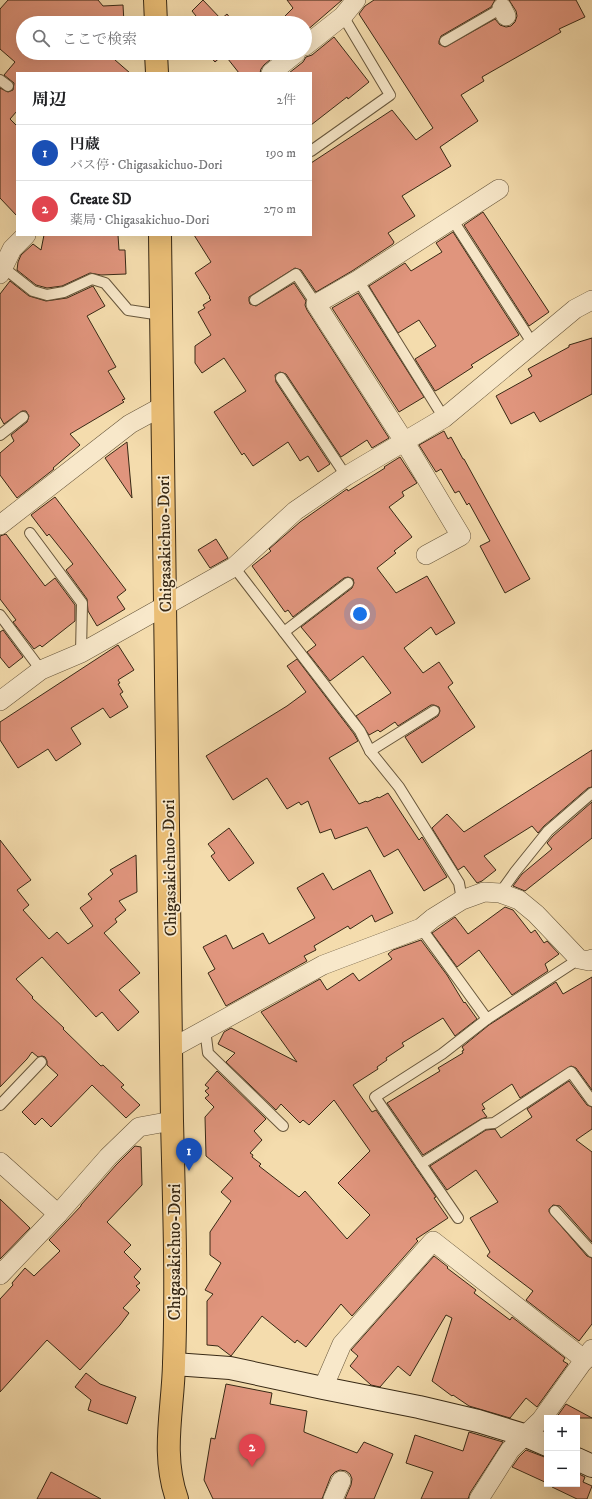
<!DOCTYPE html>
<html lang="ja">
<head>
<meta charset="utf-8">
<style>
  body { margin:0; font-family:"IM FELL DW Pica","Noto Serif JP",serif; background:#f2f2f2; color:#202124 }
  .controls { position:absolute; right:12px; bottom:12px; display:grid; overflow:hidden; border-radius:0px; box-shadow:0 4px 16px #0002 }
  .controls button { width:36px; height:36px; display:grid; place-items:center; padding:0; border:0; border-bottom:1px solid #e0e0e0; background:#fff; color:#202124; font:20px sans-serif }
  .you { position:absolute; left:360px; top:614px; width:14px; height:14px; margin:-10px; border:3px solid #fff; border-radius:50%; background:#1a73e8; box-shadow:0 0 0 6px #1a73e833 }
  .badge { display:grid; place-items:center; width:26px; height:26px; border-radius:50%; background:#8f2418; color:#fff; font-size:13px; font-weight:700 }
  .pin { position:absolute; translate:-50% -33px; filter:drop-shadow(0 1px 2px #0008) }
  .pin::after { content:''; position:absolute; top:21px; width:14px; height:12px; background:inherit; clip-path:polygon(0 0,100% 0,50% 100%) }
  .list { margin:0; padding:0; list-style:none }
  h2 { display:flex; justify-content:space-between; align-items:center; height:52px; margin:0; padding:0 16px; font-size:17px }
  h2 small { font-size:13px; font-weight:400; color:#757577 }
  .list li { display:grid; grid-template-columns:26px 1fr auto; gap:12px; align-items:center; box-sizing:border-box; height:56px; padding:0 16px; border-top:1px solid #e0e0e0 }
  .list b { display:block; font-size:15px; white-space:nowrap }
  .list p { margin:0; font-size:13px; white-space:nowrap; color:#757577 }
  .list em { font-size:13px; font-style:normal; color:#757577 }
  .icon { flex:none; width:22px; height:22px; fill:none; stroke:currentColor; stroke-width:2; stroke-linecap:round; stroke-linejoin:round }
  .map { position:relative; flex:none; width:592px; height:1499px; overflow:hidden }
  .search { position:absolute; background:#fff; box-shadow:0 4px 16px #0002; left:16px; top:16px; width:296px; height:44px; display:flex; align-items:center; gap:10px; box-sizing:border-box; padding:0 14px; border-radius:22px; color:#757577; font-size:15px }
  .panel { position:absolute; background:#fff; box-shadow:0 4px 16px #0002; left:16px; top:72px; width:296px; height:164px; border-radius:0px }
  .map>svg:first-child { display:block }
</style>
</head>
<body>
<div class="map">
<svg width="592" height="1499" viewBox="0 0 592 1499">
  <rect width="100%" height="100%" fill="#f4dcad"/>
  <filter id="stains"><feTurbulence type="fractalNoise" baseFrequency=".005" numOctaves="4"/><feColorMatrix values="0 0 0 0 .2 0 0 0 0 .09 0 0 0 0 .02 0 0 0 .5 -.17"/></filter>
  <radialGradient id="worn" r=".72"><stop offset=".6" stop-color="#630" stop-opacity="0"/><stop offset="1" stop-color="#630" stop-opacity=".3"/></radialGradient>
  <g fill="#e0957d" stroke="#382915">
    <polygon points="8,0 98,0 103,6 123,5 124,23 23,23 23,53 107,53 130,73 17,73 17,111 10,119 17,126 17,216 0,198 0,88 8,92 13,90 14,83 4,75 15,62 0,49 0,9"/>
    <polygon points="203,0 221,19 227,14 234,23 192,23 190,21 196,16 192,11"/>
    <polygon points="287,0 342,0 305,32 305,23 278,23 293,8"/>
    <polygon points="374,0 495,0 491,7 441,36 439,41 439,44 445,47 495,19 500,25 506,27 511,26 515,22 517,16 516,11 509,0 576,0 585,17 559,29 561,32 482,77 484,81 461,95 478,121 440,147 451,166 402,196 415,216 388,233 394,242 393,244 352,271 316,292 301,270 295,268 249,297 249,301 250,304 256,306 294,283 306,301 305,305 307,310 389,438 372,448 367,440 341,457 286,374 280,372 275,375 276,382 330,464 318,472 308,456 300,461 288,442 253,466 244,453 242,455 214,412 246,391 224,358 202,373 195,363 195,346 211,335 198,312 205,308 203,305 211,300 209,298 210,297 195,273 211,262 194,235 311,235 311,163 392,110 416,140 433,128 359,14 365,6"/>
    <polygon points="334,37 369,82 348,99 347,97 311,125 311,73 289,73 303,62 306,57 312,55"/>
    <polygon points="207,53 278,53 264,65 261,69 260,73 239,73 224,54 215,62"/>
    <polygon points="483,212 549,312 529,326 464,225"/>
    <polygon points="453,232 519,335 471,365 473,367 439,389 435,391 415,359 436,346 419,320 398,333 369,286 405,263 411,271 442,252 436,243"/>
    <polygon points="44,235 118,235 119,250 125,250 126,274 101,275 90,273 62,286 47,288 36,285 17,270 18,262 21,255 33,244 41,250"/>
    <polygon points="10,281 29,296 46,301 67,298 93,286 105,306 87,316 116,367 108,371 125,399 122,400 124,402 70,434 80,445 53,468 54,469 17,498 0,475 0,453 14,441 11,435 27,422 29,416 26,411 22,411 4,424 0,417 0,294"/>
    <polygon points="358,293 424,397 399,412 332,308"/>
    <polygon points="592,338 592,394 540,422 534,412 511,424 496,396 532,376 528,369 569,347 569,345"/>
    <polygon points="444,431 448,439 451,437 463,459 464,459 530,579 505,593 480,546 490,541 469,503 467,505 459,491 455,493 441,469 436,472 419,445"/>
    <polygon points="127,442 132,498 105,458"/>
    <polygon points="400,457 417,483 402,492 404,496 389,507 412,537 394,551 396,553 377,568 396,593 427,576 455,623 436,635 431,627 404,648 423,673 439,662 453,683 448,687 475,727 422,763 405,737 438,716 440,711 439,707 434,705 431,705 398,726 395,722 380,732 378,730 369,735 356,716 391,693 363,656 330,681 307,652 316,645 301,627 352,588 354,583 353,579 348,577 344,578 293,617 288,610 285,612 252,566 271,551 269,549 300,522 347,489 348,491 385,468 384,467"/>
    <polygon points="55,497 126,590 117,597 125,609 97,626 88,611 87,599 66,570 73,564 49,534 47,536 31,515"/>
    <polygon points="6,534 45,586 55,578 75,605 75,621 42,647 40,645 34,649 13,622 16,620 0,599 0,536"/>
    <polygon points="216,539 228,558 210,568 198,550"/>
    <polygon points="3,630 23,657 9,668 0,657 0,632"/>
    <polygon points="118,645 134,670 118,680 120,683 118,684 123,692 120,694 128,707 110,718 103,708 71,728 81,744 56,761 48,749 18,768 0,740 0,722"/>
    <polygon points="297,659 354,734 358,741 329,758 359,804 366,801 367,802 378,797 379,798 388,793 419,840 422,837 447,877 424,891 398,849 384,857 367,827 335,839 331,829 320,833 308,801 301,805 299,802 287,809 267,778 233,800 206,756 287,706 306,692 287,666"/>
    <polygon points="592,750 592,787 588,788 544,826 538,833 532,826 484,856 496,870 482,881 477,883 464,866 458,870 432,828 447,814 464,832"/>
    <polygon points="592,802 592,838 525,891 513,886 522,874 552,849 547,843 553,836"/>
    <polygon points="229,828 254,863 229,881 211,856 215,853 208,844"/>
    <polygon points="0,840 31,880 17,890 29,905 23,910 49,939 57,932 68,944 93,926 80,908 92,899 88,894 113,874 110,870 136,855 137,892 119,901 126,910 115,919 117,922 104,933 140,973 119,990 139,1012 118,1031 102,1012 96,1017 42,957 16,979 33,997 32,998 64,1028 63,1029 101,1066 103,1065 124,1085 121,1087 140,1105 126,1118 92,1085 51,1127 42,1118 35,1125 22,1112 58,1075 47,1065 47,1061 45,1057 42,1056 38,1057 32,1052 27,1059 0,1087"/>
    <polygon points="370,870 393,913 375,922 372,915 350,929 348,926 314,946 316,950 304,956 307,961 226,1006 208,973 215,969 203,947 226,935 233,949 263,933 269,944 315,918 297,888 323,873 333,890"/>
    <polygon points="505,907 513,910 531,933 535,930 544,943 547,941 559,954 545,964 548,971 512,995 479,950 457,967 432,933 455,917 468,934"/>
    <polygon points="421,940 447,975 464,1003 465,1002 477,1019 455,1036 443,1018 402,1043 404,1046 386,1058 387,1060 377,1067 378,1069 353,1085 372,1112 376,1110 436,1197 434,1198 448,1218 416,1239 418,1241 352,1316 341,1304 306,1347 297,1340 295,1343 262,1316 231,1356 218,1346 207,1345 207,1301 213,1294 205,1290 221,1263 210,1255 210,1232 231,1201 221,1192 233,1178 206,1156 205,1117 214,1107 205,1098 209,1095 205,1091 209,1088 205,1085 217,1071 266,1119 254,1131 262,1140 250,1153 253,1155 252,1157 261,1164 259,1166 299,1197 305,1191 347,1239 370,1215 338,1183 370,1151 334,1100 309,1125 303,1120 300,1123 281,1104 276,1110 226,1062 235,1053 218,1044 224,1032 231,1028 297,1062 261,1012 320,979 327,990 353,973 359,981 392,959 388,954 393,950"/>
    <polygon points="592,977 592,1090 576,1068 571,1066 520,1098 512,1084 482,1104 485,1109 482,1110 487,1117 481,1119 423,1155 387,1103 440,1071 438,1068 463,1053 462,1051 464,1050 462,1047 489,1025 556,982 563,994"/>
    <polygon points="569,1081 587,1105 592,1107 592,1129 576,1140 592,1152 592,1242 560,1206 553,1205 549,1209 549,1212 587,1256 592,1258 592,1324 579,1341 526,1300 533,1291 487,1256 490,1252 470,1218 498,1202 476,1170 447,1190 430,1166 486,1130 495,1129 501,1138 532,1117 527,1109"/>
    <polygon points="135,1146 141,1147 142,1185 107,1222 131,1245 124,1252 141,1269 134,1277 140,1283 136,1286 140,1290 123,1308 129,1313 120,1325 80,1370 47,1340 0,1392 0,1299 13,1285 12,1283 25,1268 34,1276 60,1251 49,1240 81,1206 81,1205 116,1165"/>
    <polygon points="0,1199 30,1228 0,1259"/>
    <polygon points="434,1256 448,1267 447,1268 476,1290 474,1293 510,1320 512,1317 565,1358 563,1361 568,1364 537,1407 526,1398 510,1418 469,1406 453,1395 452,1396 432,1381 452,1318 446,1315 410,1376 398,1366 380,1387 371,1385 350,1366 358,1356 351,1350"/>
    <polygon points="86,1373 100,1384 136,1397 127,1424 88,1410 91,1400 75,1387"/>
    <polygon points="226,1384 272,1393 270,1404 307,1411 304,1430 304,1432 357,1453 364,1442 393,1454 374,1499 345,1499 351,1485 352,1479 350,1474 346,1471 340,1470 335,1472 331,1476 322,1499 213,1499 204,1480 211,1438 215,1439"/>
    <polygon points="566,1404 592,1418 556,1418"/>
    <polygon points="469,1432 503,1442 470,1493 468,1499 421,1499 433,1472 406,1463 415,1435 463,1451"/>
    <polygon points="526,1450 547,1458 547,1483 512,1467 519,1457"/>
    <polygon points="51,1472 101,1499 37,1499"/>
    <polygon points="577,1473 585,1477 583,1482 592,1486 587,1499 577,1499 552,1487 553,1486 548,1484 577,1484"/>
  </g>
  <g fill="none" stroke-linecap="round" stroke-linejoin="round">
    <g stroke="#67563b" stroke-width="12">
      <g id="lane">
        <polyline points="445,41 502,8 501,5"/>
        <polyline points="0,80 8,86"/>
        <polyline points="311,151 390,95 343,16"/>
        <polyline points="452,219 533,344"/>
        <polyline points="0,265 33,291 47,295 64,292 92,279 105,283 128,310 161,315"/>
        <polyline points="358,280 444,418"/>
        <polyline points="255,300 296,274 316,304"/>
        <polyline points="281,378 346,476"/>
        <polyline points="0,435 23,417"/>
        <polyline points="30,533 82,603 81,653"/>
        <polyline points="234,567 360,731 370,751 399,787 459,883 462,900"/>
        <polyline points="0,615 41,670"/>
        <polyline points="284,632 348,583"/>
        <polyline points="370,751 434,711"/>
        <polyline points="500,893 515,872 548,831 592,793"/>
        <polyline points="421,928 487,1019 579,959"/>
        <polyline points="205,1029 208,1053 283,1126"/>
        <polyline points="0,1105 41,1062"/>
        <polyline points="421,1164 484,1124 494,1123 571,1072 592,1101"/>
        <polyline points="555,1211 592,1252"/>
        <polyline points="458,1218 375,1097 442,1054 487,1019"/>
      </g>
    </g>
    <g stroke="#67563b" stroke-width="20">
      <g id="street">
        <polyline points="502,8 506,16"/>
        <polyline points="305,46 343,16 356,0"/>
        <polyline points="271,73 296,53"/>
        <polyline points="0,274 12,249 26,235"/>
        <polyline points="0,525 130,424 163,406"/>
        <polyline points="426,555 461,536 404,441 316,304 358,280 499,189"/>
        <polyline points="0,701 41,670 81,653 234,567 295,511 346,476 444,418 575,309 592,300"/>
        <polyline points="172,1048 323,965 421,928 433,918 462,900 484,892 500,893 519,900 536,914 579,959 589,961 592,959"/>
        <polyline points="0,1162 58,1214"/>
        <polyline points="0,1275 58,1214 108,1157 139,1127 172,1121"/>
        <polyline points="323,1388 342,1344 433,1241 585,1360"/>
        <polyline points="333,1499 341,1481"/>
        <polyline points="479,1499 510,1450 541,1420 592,1349"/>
      </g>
    </g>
    <g stroke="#382915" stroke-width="24">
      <g id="secondary">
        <polyline points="174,1364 230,1368 323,1388 419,1407 478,1421 524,1435 547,1445"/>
        <polyline points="577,1459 592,1466"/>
      </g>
    </g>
    <g stroke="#382915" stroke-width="24">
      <g id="primary">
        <polyline points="155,0 156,23"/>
        <polyline points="156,53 157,73"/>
        <path d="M 160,235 L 172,1121 C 174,1202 177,1283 174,1364 C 173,1410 161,1454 177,1499"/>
      </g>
    </g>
    <use href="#lane" stroke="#f8e8ca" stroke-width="10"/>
    <use href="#street" stroke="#f8e8ca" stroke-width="19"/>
    <use href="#secondary" stroke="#f8e8ca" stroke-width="22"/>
    <use href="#primary" stroke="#eabe76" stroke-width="22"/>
  </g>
  <g text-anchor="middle" stroke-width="3.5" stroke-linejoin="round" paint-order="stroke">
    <g font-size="17" fill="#382915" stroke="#f8e8ca">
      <text transform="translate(164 544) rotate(-91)" y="6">Chigasakichuo-Dori</text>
      <text transform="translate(169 868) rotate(-91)" y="6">Chigasakichuo-Dori</text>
      <text transform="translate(174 1252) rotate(-90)" y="6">Chigasakichuo-Dori</text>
    </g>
  </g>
  <rect width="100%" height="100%" filter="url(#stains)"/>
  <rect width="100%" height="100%" fill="url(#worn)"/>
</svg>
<div class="controls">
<button>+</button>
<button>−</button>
</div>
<div class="you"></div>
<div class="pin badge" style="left:189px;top:1171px;background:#1a4fb4">1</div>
<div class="pin badge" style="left:252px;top:1467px;background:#e0444e">2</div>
<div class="search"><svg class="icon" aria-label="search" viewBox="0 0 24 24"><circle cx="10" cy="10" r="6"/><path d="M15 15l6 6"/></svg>ここで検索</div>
<section class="panel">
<h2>周辺<small>2件</small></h2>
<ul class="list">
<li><span class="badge" style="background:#1a4fb4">1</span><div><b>円蔵</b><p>バス停 · Chigasakichuo-Dori</p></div><em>190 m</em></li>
<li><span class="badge" style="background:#e0444e">2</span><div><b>Create SD</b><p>薬局 · Chigasakichuo-Dori</p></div><em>270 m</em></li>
</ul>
</section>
</div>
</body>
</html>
